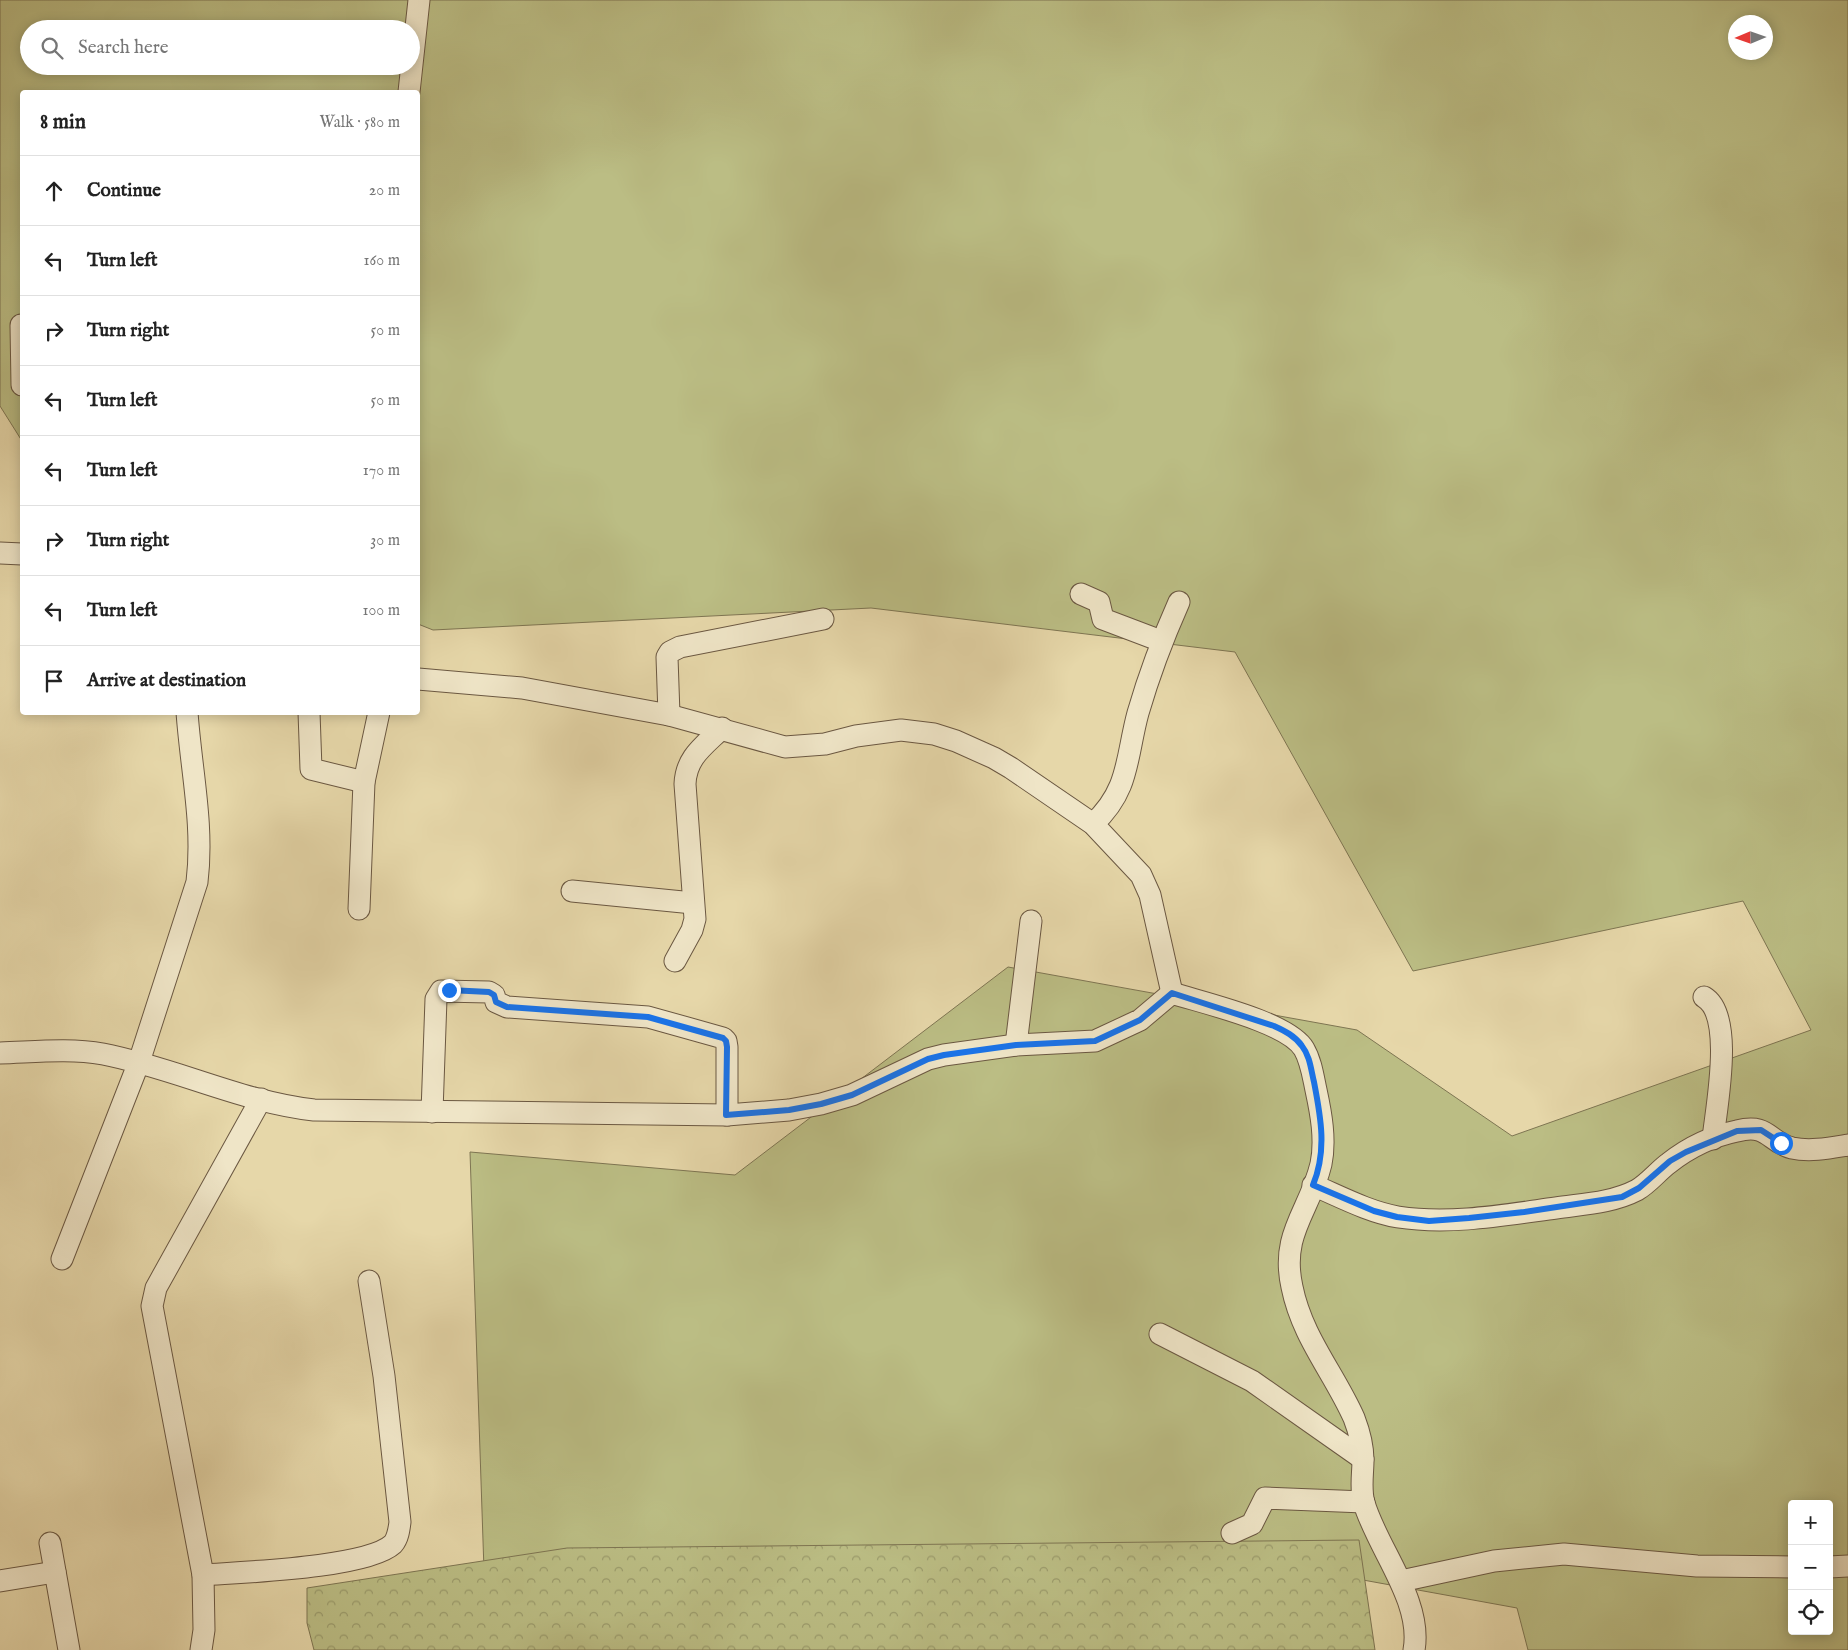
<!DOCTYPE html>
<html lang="en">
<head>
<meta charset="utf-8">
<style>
  body { margin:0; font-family:"IM FELL English",serif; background:#f6f6f6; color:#222 }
  .controls { position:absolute; right:15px; bottom:15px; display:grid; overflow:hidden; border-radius:5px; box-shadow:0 2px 12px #0003 }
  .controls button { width:45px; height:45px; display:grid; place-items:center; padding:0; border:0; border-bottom:1px solid #e0e0e0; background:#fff; color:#222; font:25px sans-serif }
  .compass { position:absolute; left:1728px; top:15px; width:45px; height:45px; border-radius:50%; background:#fff; box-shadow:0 2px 12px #0003; rotate:268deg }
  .stop { position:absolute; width:15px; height:15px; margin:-11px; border:4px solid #1a73e8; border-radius:50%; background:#fff }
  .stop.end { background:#1a73e8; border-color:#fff; box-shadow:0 1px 5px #0008 }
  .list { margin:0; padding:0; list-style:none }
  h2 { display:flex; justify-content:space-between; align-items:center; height:65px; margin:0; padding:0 20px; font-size:21px }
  h2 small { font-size:16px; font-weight:400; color:#767676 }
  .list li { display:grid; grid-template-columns:32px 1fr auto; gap:15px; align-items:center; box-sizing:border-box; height:70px; padding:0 20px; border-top:1px solid #e0e0e0 }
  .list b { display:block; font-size:19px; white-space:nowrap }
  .list em { font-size:16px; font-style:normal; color:#767676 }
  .icon { flex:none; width:28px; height:28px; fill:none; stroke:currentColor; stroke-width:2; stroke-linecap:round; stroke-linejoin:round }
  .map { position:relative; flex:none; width:1848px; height:1650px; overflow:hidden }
  .search { position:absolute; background:#fff; box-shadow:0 2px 12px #0003; left:20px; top:20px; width:400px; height:55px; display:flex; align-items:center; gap:12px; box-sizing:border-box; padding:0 18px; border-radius:28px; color:#767676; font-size:19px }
  .panel { position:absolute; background:#fff; box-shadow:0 2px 12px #0003; left:20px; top:90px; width:400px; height:625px; border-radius:5px }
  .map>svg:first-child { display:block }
</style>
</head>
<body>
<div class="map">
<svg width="1848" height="1650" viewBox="0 0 1848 1650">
  <defs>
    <pattern id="forest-crowns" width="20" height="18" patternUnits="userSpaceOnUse" patternTransform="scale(1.25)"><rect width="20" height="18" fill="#bbbd84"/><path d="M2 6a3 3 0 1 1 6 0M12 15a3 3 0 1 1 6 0" fill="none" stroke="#9a9a6b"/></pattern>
  </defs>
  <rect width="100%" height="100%" fill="#e6d7a9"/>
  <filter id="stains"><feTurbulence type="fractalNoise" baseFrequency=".004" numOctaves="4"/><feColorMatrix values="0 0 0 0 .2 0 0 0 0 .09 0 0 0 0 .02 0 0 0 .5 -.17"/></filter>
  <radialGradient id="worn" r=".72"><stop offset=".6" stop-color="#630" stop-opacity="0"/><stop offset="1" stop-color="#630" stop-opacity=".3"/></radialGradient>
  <path fill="#bbbd84" stroke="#7e7552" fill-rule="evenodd" d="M 0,0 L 1848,0 L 1848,1650 L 1528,1650 L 1517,1608 L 1308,1570 L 486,1630 L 470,1152 L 735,1175 L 1008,967 L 1357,1030 L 1512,1136 L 1811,1030 L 1743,901 L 1413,971 L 1235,652 L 871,608 L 433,630 L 418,624 L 418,92 L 22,92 L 22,441 L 0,406 ZM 1736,22 L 1766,22 L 1766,52 L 1736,52 ZM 29,29 L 411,29 L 411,66 L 29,66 ZM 1792,1504 L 1829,1504 L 1829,1631 L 1792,1631 Z"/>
  <polygon fill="url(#forest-crowns)" stroke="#7e7552" points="1359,1540 1375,1650 314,1650 307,1623 307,1588 567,1548"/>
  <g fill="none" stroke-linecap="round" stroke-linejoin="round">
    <g stroke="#6b5842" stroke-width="23">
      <g id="minor">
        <polyline points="409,92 419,0"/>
        <polyline points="21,325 22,385"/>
        <polyline points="0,553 22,554"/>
        <polyline points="1081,594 1099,602 1103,619 1161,641"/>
        <polyline points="418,679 522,688 669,715 785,747 825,744 856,736 901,730 934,734 956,741 994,758 1011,768 1093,824 1141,875 1150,895 1172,993"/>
        <polyline points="309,712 311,769 364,782"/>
        <polyline points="669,715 667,657 670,652 680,647 823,619"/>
        <path d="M 1093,824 C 1130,790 1126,757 1138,713 C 1149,675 1163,638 1179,602"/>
        <polyline points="572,891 693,903"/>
        <polyline points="359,909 364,782 379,712"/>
        <path d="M 675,961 L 692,930 L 695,919 L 685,784 C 686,757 704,746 722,728"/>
        <path d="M 1704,997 C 1735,1015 1716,1108 1713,1139"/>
        <polyline points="1016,1045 1031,921"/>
        <path d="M 0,1053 C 34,1052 70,1048 103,1054 C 175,1068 242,1102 314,1110 L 727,1115 L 789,1110 L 821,1104 L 852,1095 L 928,1059 L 944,1055 L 1016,1045 L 1095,1041 L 1140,1020 L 1172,993 C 1203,1003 1288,1022 1304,1049 C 1311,1061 1313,1076 1316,1090 C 1321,1113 1326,1140 1321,1164 C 1310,1211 1280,1233 1292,1287 C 1302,1337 1334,1373 1354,1418 C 1359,1431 1363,1446 1363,1460 C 1363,1474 1360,1489 1364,1503 C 1377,1548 1423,1601 1414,1650"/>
        <polyline points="432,1112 436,999 441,991 489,992 494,995 496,1002 507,1007 648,1017 723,1038 726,1041 727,1047 727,1115"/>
        <path d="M 1313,1185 C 1341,1197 1369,1212 1398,1217 C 1450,1225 1505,1215 1556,1208 C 1583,1204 1612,1203 1637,1190 C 1649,1183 1658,1171 1669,1163 C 1688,1148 1713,1136 1737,1131 C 1769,1123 1768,1142 1792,1148 C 1810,1152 1830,1148 1848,1145"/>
        <path d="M 62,1259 L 139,1062 L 197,882 C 204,825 191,770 187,712"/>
        <polyline points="1160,1334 1252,1381 1363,1459"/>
        <polyline points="1232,1533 1252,1524 1265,1498 1364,1502"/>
        <polyline points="50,1543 69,1650"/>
        <polyline points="1829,1567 1848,1566"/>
        <path d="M 203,1575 C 242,1572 367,1568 393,1544 C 398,1538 399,1530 400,1522 L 384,1376 L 369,1281"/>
        <polyline points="0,1581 55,1572"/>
        <polyline points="1401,1581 1494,1561 1564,1554 1697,1566 1792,1567"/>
        <polyline points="201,1650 204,1630 203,1575 152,1306 156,1288 261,1099"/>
      </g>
    </g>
    <use href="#minor" stroke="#efe5c7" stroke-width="21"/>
  </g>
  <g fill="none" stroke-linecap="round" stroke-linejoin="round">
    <path stroke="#1a73e8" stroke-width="6" d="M 449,990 L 489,992 L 494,995 L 496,1002 L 507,1007 L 648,1017 L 723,1038 L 726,1041 L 727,1047 L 726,1115 L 789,1110 L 821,1104 L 852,1095 L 928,1059 L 944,1055 L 1016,1045 L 1095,1041 L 1140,1020 L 1172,993 L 1274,1026 C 1285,1031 1295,1036 1302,1046 C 1310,1056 1311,1070 1314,1082 C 1321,1118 1327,1151 1313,1185 L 1374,1211 L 1397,1217 L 1429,1221 L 1469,1218 L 1524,1212 L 1622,1197 L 1639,1188 L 1670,1161 L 1686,1152 L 1737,1131 L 1761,1130 L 1781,1143"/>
  </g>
  <rect width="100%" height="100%" filter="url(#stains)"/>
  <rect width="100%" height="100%" fill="url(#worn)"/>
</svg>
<div class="controls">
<button>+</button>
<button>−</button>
<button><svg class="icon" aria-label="locate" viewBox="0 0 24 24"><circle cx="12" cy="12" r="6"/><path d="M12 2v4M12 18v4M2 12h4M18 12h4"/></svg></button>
</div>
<svg class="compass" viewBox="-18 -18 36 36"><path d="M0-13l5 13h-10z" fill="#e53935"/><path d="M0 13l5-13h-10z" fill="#767676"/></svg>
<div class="stop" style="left:1781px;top:1143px"></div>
<div class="stop end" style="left:449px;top:990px"></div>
<div class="search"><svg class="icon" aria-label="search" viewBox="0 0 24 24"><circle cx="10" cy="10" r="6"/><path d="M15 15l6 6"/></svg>Search here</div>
<section class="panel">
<h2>8 min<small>Walk · 580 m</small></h2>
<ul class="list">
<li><svg class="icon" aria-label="ahead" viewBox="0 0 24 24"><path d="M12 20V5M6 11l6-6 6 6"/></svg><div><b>Continue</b></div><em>20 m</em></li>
<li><svg class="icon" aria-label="left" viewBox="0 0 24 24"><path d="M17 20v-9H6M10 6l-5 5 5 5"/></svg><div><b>Turn left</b></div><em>160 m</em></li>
<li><svg class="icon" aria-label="right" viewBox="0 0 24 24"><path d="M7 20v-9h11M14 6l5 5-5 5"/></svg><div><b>Turn right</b></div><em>50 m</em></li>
<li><svg class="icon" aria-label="left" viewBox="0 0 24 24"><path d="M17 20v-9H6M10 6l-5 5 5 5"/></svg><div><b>Turn left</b></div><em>50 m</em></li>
<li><svg class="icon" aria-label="left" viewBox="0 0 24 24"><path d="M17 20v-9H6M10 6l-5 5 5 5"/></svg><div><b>Turn left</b></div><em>170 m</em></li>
<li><svg class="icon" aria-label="right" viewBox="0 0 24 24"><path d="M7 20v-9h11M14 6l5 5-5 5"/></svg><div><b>Turn right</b></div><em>30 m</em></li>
<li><svg class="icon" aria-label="left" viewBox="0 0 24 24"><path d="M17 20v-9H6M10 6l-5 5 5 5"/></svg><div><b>Turn left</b></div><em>100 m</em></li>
<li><svg class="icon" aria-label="arrive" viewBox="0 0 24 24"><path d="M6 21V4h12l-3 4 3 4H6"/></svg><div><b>Arrive at destination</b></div></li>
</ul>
</section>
</div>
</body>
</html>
